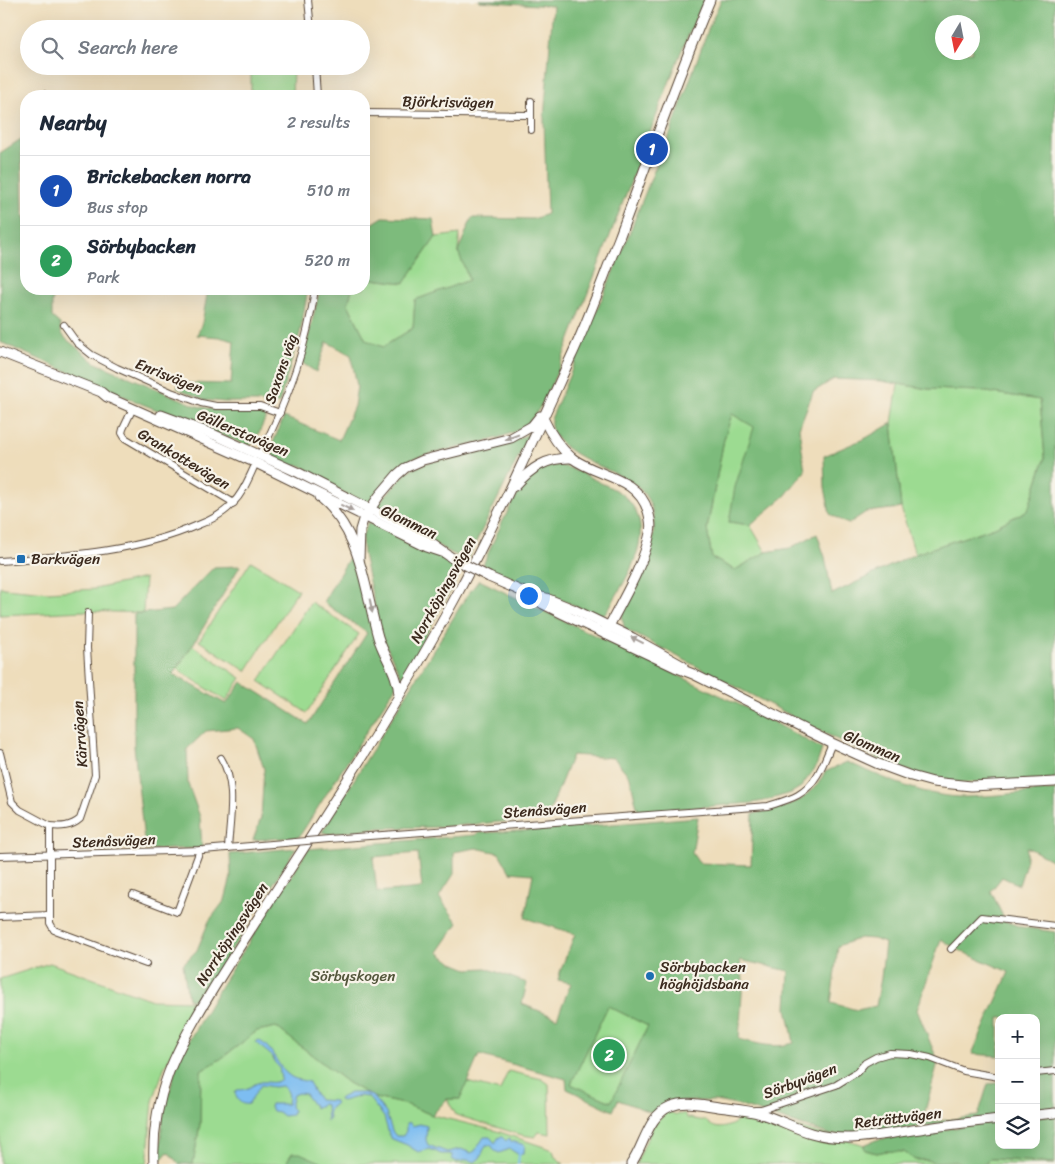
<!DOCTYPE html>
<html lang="en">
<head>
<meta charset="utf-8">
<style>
  body { margin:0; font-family:Sriracha,sans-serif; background:#f6f6f7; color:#1f2937 }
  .controls { position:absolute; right:15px; bottom:15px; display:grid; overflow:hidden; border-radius:10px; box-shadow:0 5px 20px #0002 }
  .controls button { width:45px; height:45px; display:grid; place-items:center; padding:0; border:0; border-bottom:1px solid #e0e1e3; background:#fff; color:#1f2937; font:25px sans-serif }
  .compass { position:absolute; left:935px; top:15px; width:45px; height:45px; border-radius:50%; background:#fff; box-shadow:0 5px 20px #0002; rotate:190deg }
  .you { position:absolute; left:528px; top:595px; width:18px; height:18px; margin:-12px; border:4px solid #fff; border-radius:50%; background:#1a73e8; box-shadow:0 0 0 8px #1a73e833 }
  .badge { display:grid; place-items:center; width:32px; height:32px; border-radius:50%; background:#d93025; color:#fff; font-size:16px; font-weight:700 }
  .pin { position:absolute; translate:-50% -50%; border:2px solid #fff; box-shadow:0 1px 5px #0006 }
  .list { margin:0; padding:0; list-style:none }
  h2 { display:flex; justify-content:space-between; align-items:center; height:65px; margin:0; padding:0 20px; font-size:21px }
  h2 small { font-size:16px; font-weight:400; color:#747a83 }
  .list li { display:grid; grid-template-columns:32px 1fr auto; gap:15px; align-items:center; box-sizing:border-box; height:70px; padding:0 20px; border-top:1px solid #e0e1e3 }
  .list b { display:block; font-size:19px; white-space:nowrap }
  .list p { margin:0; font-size:16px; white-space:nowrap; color:#747a83 }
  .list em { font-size:16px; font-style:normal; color:#747a83 }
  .icon { flex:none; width:28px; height:28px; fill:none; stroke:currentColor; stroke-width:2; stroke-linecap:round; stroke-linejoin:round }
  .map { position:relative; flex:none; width:1055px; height:1164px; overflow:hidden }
  .search { position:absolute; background:#fff; box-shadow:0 5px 20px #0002; left:20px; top:20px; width:350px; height:55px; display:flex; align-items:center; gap:12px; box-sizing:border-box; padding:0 18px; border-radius:28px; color:#747a83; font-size:19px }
  .panel { position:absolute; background:#fff; box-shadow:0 5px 20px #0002; left:20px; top:90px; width:350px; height:205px; border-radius:20px }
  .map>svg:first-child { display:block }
</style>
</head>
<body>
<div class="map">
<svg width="1055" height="1164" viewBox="0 0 1055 1164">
  <rect width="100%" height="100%" fill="#f7f3e8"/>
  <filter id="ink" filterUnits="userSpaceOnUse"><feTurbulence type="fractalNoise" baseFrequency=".02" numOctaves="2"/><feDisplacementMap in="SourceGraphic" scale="10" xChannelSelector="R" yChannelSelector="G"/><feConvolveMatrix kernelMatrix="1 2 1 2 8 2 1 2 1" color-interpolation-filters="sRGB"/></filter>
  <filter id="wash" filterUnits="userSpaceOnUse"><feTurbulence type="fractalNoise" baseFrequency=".0096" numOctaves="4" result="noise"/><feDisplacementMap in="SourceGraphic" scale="20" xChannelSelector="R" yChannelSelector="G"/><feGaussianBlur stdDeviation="1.12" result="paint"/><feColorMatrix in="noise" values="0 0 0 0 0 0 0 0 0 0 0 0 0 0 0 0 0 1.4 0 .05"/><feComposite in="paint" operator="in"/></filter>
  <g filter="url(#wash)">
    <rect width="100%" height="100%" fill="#edb"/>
    <g fill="#9cdb91" stroke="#6c8258">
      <polygon points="251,66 293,66 292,96 251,96"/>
      <polygon points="460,234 458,251 470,280 415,300 413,328 383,347 366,340 348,304 352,289 364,289 364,278 404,283 436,237"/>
      <polygon points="898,384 928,389 980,391 1040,400 1045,458 1028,510 995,527 915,554 901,508 892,423"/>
      <polygon points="732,414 755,427 729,522 750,525 766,552 735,570 712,558 707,529 724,439"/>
      <polygon points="251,561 298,590 246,671 199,641"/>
      <polygon points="145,578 143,613 85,611 0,615 0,586 4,588 47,592 95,589"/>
      <polygon points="311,602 359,634 307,713 259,681"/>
      <polygon points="192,645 241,678 226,701 177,669"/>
      <polygon points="50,963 152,1000 193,1001 198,1004 164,1068 153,1101 147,1164 0,1164 0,979"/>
      <polygon points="608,1006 648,1026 612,1102 570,1085"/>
      <polygon points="276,1027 348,1083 375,1098 408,1105 432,1115 497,1131 553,1150 555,1157 564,1164 193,1164 200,1124 201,1071 222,1058 257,1031"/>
      <polygon points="508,1071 542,1079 549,1084 550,1134 539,1132 535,1137 522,1135 456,1115 447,1099 460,1099 467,1082 500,1091"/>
      <path d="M 668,1111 C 673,1114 678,1116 684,1113 L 687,1118 C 694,1118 698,1121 705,1120 C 715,1131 724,1129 737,1122 L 740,1113 L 858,1143 L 864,1145 L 865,1150 L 877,1153 L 886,1151 L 904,1152 L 915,1160 L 926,1160 L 935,1162 L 956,1161 L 965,1164 L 636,1164 L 653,1125 Z"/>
      <polygon points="989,1159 1027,1161 1055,1164 985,1164"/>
    </g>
    <g fill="#7dbb7b" stroke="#5c724c" fill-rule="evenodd">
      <path d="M 479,0 L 704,0 L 681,52 L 558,370 C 550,387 542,409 528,423 C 507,443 442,448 412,459 L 403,464 L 390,476 L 372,500 L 367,502 L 358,501 L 308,474 L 309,470 L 297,464 L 294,468 L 276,460 L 271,452 L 272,445 L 284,417 L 339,440 L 354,406 L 357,386 L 351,355 L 327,342 L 316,372 L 302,363 L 320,289 L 352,289 L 348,304 L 366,340 L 383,347 L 413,328 L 415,300 L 469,280 L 458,251 L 472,218 L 533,219 L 547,214 L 544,119 L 553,6 L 479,1 Z"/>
      <path d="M 721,0 L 1055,0 L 1055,779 L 963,783 L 935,778 L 898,768 L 834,738 L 625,629 C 624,626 623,622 622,618 C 622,612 628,603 631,597 C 643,567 667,526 645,495 C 642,491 636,485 631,482 C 611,468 546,451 551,419 L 627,239 L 663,148 L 669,137 L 709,27 ZM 942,22 L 972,22 L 972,52 L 942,52 ZM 834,379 L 881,381 L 928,389 L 980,391 L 1040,400 L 1045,458 L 1028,510 L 995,527 L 915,554 L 832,594 L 825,557 L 817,534 L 790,548 L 766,552 L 735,570 L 712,558 L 707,529 L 724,439 L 732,414 L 754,427 L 735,487 L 729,522 L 750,525 L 785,496 L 805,471 L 799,428 L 813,392 Z"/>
      <polygon points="21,139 23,213 26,224 26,289 55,289 52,303 52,317 60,324 61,332 65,338 96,363 197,406 216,410 260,411 266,417 259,433 251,445 244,444 142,404 0,342 0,153"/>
      <polygon points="383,217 433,219 436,237 404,283 364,278 364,229"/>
      <polygon points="208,289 308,289 300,333 279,403 270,405 258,402 224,402 205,400 177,388 179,383 231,384 234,341 219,337 197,335 202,323"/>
      <polygon points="892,423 901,508 866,512 848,524 830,514 825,487 824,456 866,438"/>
      <polygon points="529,434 530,434 467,560 451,553 375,509 377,505 408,471 426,463 506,444"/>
      <path d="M 553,465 C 570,465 587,476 603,484 C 612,488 621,492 628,500 C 659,534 624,582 606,613 L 597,615 L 489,570 L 483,565 C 494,540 516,486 538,471 C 543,469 548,467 553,465 Z"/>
      <polygon points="368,522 463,568 402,678 381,635 363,554 362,537"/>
      <polygon points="355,548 379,648 397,684 299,837 253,840 261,818 264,769 254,739 238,728 206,731 187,749 188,784 200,817 202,848 145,850 134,746 134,614 172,610 214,567 240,566 194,643 173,674 226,704 242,682 308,724 367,633 323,602"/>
      <polygon points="479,580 759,714 822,749 816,767 801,787 791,793 764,801 752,803 638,812 630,777 614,758 572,755 547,818 441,827 375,828 329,834 322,832 466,597"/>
      <path d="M 847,762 C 884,778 926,798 967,797 C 996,796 1026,792 1055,790 L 1055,862 L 1027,847 L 1025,866 L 1019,885 L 1002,877 L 991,891 L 1005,921 L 1021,927 L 1055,932 L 1055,1112 L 1036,1114 L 1036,1018 L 999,1018 L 999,1056 L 972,1054 L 1009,972 L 956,949 L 941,939 L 917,1010 L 938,1062 L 922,1123 L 978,1116 L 988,1084 L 999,1083 L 999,1117 L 882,1132 L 832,1135 L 741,1106 L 716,1101 L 687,1101 L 653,1113 L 618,1100 L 613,1111 L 567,1089 L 566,1079 L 479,1055 L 460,1099 L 447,1099 L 432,1115 L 408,1105 L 375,1098 L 348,1083 L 276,1027 L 257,1031 L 222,1058 L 201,1071 L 200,1124 L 193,1164 L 179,1164 L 168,1152 L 159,1162 L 163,1116 L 176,1067 L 182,1052 L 219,989 L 308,849 L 475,835 L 479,833 L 540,830 L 698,817 L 692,853 L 699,863 L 751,865 L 753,814 L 787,806 L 802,799 L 818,784 L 825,772 ZM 476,848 L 499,853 L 510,872 L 533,874 L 525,918 L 575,934 L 561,969 L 558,980 L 571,983 L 557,1018 L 522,1004 L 527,983 L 486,968 L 468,969 L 451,962 L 438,952 L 458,923 L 439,897 L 454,874 L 454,852 ZM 418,853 L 422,888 L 377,892 L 373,857 ZM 860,938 L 873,939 L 885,943 L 881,978 L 876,1006 L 857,1010 L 831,1003 L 838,946 ZM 740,960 L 789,971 L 787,1008 L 794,1043 C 774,1049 758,1044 739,1039 L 743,979 ZM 608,1006 L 648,1026 L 611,1102 L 571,1084 Z"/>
      <polygon points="296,848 200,1000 188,999 183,964 197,950 209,921 225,900 231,877 230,854"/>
      <polygon points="1055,1114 1055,1163 995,1159 989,1159 985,1164 965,1164 956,1161 934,1162 926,1160 915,1160 904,1152 886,1151 877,1153 865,1150 864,1145 876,1140 999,1121 999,1145 1036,1145 1036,1117"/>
      <polygon points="292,1153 300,1153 325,1164 289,1164 287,1161"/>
    </g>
    <g fill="#7dbdf1" stroke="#5c7488">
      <path d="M 258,1040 C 275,1048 276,1067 290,1076 C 295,1080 303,1080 309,1082 L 312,1089 L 319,1100 L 335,1101 L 336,1103 L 328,1110 L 329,1120 L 327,1121 L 326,1105 L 322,1104 L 315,1108 L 305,1094 L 298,1093 L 293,1095 L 290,1107 L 293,1110 L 292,1115 L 283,1116 L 278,1112 L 272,1111 L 270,1107 L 271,1104 L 287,1104 C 288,1096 289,1092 282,1086 L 274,1087 L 261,1085 L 248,1104 C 241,1106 236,1099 235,1092 L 237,1090 C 251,1090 251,1084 261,1082 C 269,1081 274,1085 281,1079 L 279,1067 L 275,1063 L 272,1056 L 255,1042 Z"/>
      <polygon points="350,1093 364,1093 372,1096 386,1113 392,1131 396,1136 403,1136 406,1131 406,1124 409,1122 412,1126 420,1124 427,1126 426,1140 428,1145 447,1152 461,1149 471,1153 475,1151 484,1137 490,1137 495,1143 499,1137 502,1137 506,1141 509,1138 511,1141 525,1145 524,1152 519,1155 510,1149 499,1153 495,1151 491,1145 486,1145 480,1158 475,1162 468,1160 457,1162 452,1159 452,1155 450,1154 441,1154 430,1149 418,1152 407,1145 390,1138 384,1117 368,1097 360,1096 342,1101 339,1100 340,1098"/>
    </g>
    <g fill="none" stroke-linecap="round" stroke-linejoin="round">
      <polyline stroke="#7dbdf1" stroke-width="2" points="518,1164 519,1155"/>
    </g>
  </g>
  <g filter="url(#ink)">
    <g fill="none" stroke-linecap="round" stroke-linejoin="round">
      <g stroke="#564536" stroke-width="8">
        <g id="street">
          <polyline points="308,0 311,29"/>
          <polyline points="315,66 317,96"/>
          <polyline points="43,96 43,94"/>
          <polyline points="531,101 531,130"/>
          <polyline points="364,113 531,115"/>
          <polyline points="64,325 77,343 92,355 117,368 171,392 201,403 216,406 260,406 280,413"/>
          <polyline points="133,408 123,429 122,433 125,438 234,503"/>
          <path d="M 260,454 C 287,402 307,347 315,289"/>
          <path d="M 0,561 C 67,556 136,552 198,525 C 211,520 224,514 233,503 C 244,492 249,477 256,463"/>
          <polyline points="0,753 12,802 20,810 50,826 50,923 54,930 146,964"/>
          <path d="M 221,758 C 237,784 230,818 228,848"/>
          <path d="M 50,826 C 61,827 71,827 80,819 L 95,775 L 87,648 L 88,613"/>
          <path d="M 329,839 L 768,806 C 777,803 789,800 798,795 C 817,784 824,762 832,743"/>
          <polyline points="0,856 203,850 284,843"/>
          <polyline points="133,895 177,912 200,850"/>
          <polyline points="0,917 50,915"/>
          <polyline points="951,949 982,917 1055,926"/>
          <polyline points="1036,1073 1055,1071"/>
          <polyline points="755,1110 761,1110 836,1085 857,1072 865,1063 876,1057 890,1053 911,1054 930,1058 964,1071 999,1077"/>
        </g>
      </g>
      <g stroke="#564536" stroke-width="11">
        <g id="secondary">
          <polyline points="0,352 101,392 107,397 256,463 427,547 442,552"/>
          <polyline points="161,415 215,435 299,473 415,532 452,558"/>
          <path d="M 543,418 C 550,433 559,447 572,458 C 597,477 637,476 648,511 C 650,518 652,525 650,533 C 643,568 621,602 605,634"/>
          <path d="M 515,486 C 531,468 547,457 572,458"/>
          <path d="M 319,497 C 362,532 364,587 378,637 C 384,657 398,673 399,695"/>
          <polyline points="359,559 360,530 363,520 379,496 397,475 405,468 423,460 511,438 532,426 540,416"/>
          <polyline points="489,577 528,594 546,598 573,609 633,638 683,666"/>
          <polyline points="528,594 543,604 563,614 675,667 693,674 832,743 876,763 911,776 933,782 971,786 1055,782"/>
          <polyline points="1036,1115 1055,1113"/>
          <path d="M 154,1164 C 151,1096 176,1049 210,994 C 228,964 247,935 266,906 C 332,805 397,705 454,600 C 497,521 533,440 570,359 C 589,319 603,278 619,238 C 649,158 677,78 710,0"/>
          <path d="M 631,1164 C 645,1145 647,1116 671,1106 C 684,1101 699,1104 712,1106 C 729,1109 745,1109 761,1114 C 778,1119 794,1128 811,1133 C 848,1144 883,1134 920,1129 C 946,1125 972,1122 999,1119"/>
        </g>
      </g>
      <use href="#street" stroke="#fff" stroke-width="6"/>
      <use href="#secondary" stroke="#fff" stroke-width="9"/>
      <g stroke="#564536" stroke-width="8" stroke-linecap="butt">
        <polyline id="street-bridge" points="284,843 329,839"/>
      </g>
      <g stroke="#564536" stroke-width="11" stroke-linecap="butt">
        <polyline id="secondary-bridge" points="452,558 489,577"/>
      </g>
      <use href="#street-bridge" stroke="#fff" stroke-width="6"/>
      <use href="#secondary-bridge" stroke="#fff" stroke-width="9"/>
    </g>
    <defs><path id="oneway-solid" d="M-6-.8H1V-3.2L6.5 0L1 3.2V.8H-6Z" transform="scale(1.25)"/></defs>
    <g fill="#a79f9a">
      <use href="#oneway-solid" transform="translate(512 437) rotate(159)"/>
      <use href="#oneway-solid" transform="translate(347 508) rotate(27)"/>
      <use href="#oneway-solid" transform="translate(371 606) rotate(79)"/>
      <use href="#oneway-solid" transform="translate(637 640) rotate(-153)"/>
    </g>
  </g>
  <g fill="#1f6fb2" stroke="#f7f3e8" stroke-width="2">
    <rect x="16" y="554" width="10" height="10" rx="2.5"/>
    <circle cx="650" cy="976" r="5"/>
  </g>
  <g text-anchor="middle" stroke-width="4.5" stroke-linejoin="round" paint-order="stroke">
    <g font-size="15" fill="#3b2a1e" stroke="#f7f3e8">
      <text transform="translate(448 102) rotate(1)" y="5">Björkrisvägen</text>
      <text transform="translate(281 369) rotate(-71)" y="5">Saxons väg</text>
      <text transform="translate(169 376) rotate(22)" y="5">Enrisvägen</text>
      <text transform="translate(243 433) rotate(23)" y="5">Gällerstavägen</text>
      <text transform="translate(184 459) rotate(31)" y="5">Grankottevägen</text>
      <text transform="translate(409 522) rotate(25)" y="5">Glomman</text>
      <text transform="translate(443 590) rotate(-61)" y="5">Norrköpingsvägen</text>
      <text transform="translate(80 734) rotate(-94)" y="5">Kärrvägen</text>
      <text transform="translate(872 746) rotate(23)" y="5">Glomman</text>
      <text transform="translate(545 810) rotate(-4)" y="5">Stenåsvägen</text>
      <text transform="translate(114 841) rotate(-2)" y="5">Stenåsvägen</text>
      <text transform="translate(232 934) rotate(-57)" y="5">Norrköpingsvägen</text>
      <text transform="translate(800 1081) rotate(-20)" y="5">Sörbyvägen</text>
      <text transform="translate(898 1118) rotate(-7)" y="5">Reträttvägen</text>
    </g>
    <g font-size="15" fill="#3b2a1e" stroke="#f7f3e8" text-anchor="start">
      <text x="31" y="564">Barkvägen</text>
      <text x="660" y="972">Sörbybacken<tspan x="660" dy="17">höghöjdsbana</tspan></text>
    </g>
    <g font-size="15" fill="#53563b" stroke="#f7f3e8">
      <text x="353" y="981">Sörbyskogen</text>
    </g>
  </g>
</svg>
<div class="controls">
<button>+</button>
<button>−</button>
<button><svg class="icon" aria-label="layers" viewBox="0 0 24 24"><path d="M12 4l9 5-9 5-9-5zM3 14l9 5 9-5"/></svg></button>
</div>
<svg class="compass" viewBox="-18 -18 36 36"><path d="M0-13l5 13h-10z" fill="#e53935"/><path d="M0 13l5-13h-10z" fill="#747a83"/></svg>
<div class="you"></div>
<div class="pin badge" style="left:652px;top:149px;background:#1a4fb4">1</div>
<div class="pin badge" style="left:609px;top:1055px;background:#2e9e5b">2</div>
<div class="search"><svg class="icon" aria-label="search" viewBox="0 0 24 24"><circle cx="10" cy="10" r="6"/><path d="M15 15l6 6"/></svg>Search here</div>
<section class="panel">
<h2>Nearby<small>2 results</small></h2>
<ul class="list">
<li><span class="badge" style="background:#1a4fb4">1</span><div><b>Brickebacken norra</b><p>Bus stop</p></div><em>510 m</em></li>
<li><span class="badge" style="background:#2e9e5b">2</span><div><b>Sörbybacken</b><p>Park</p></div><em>520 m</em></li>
</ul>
</section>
</div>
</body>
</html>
